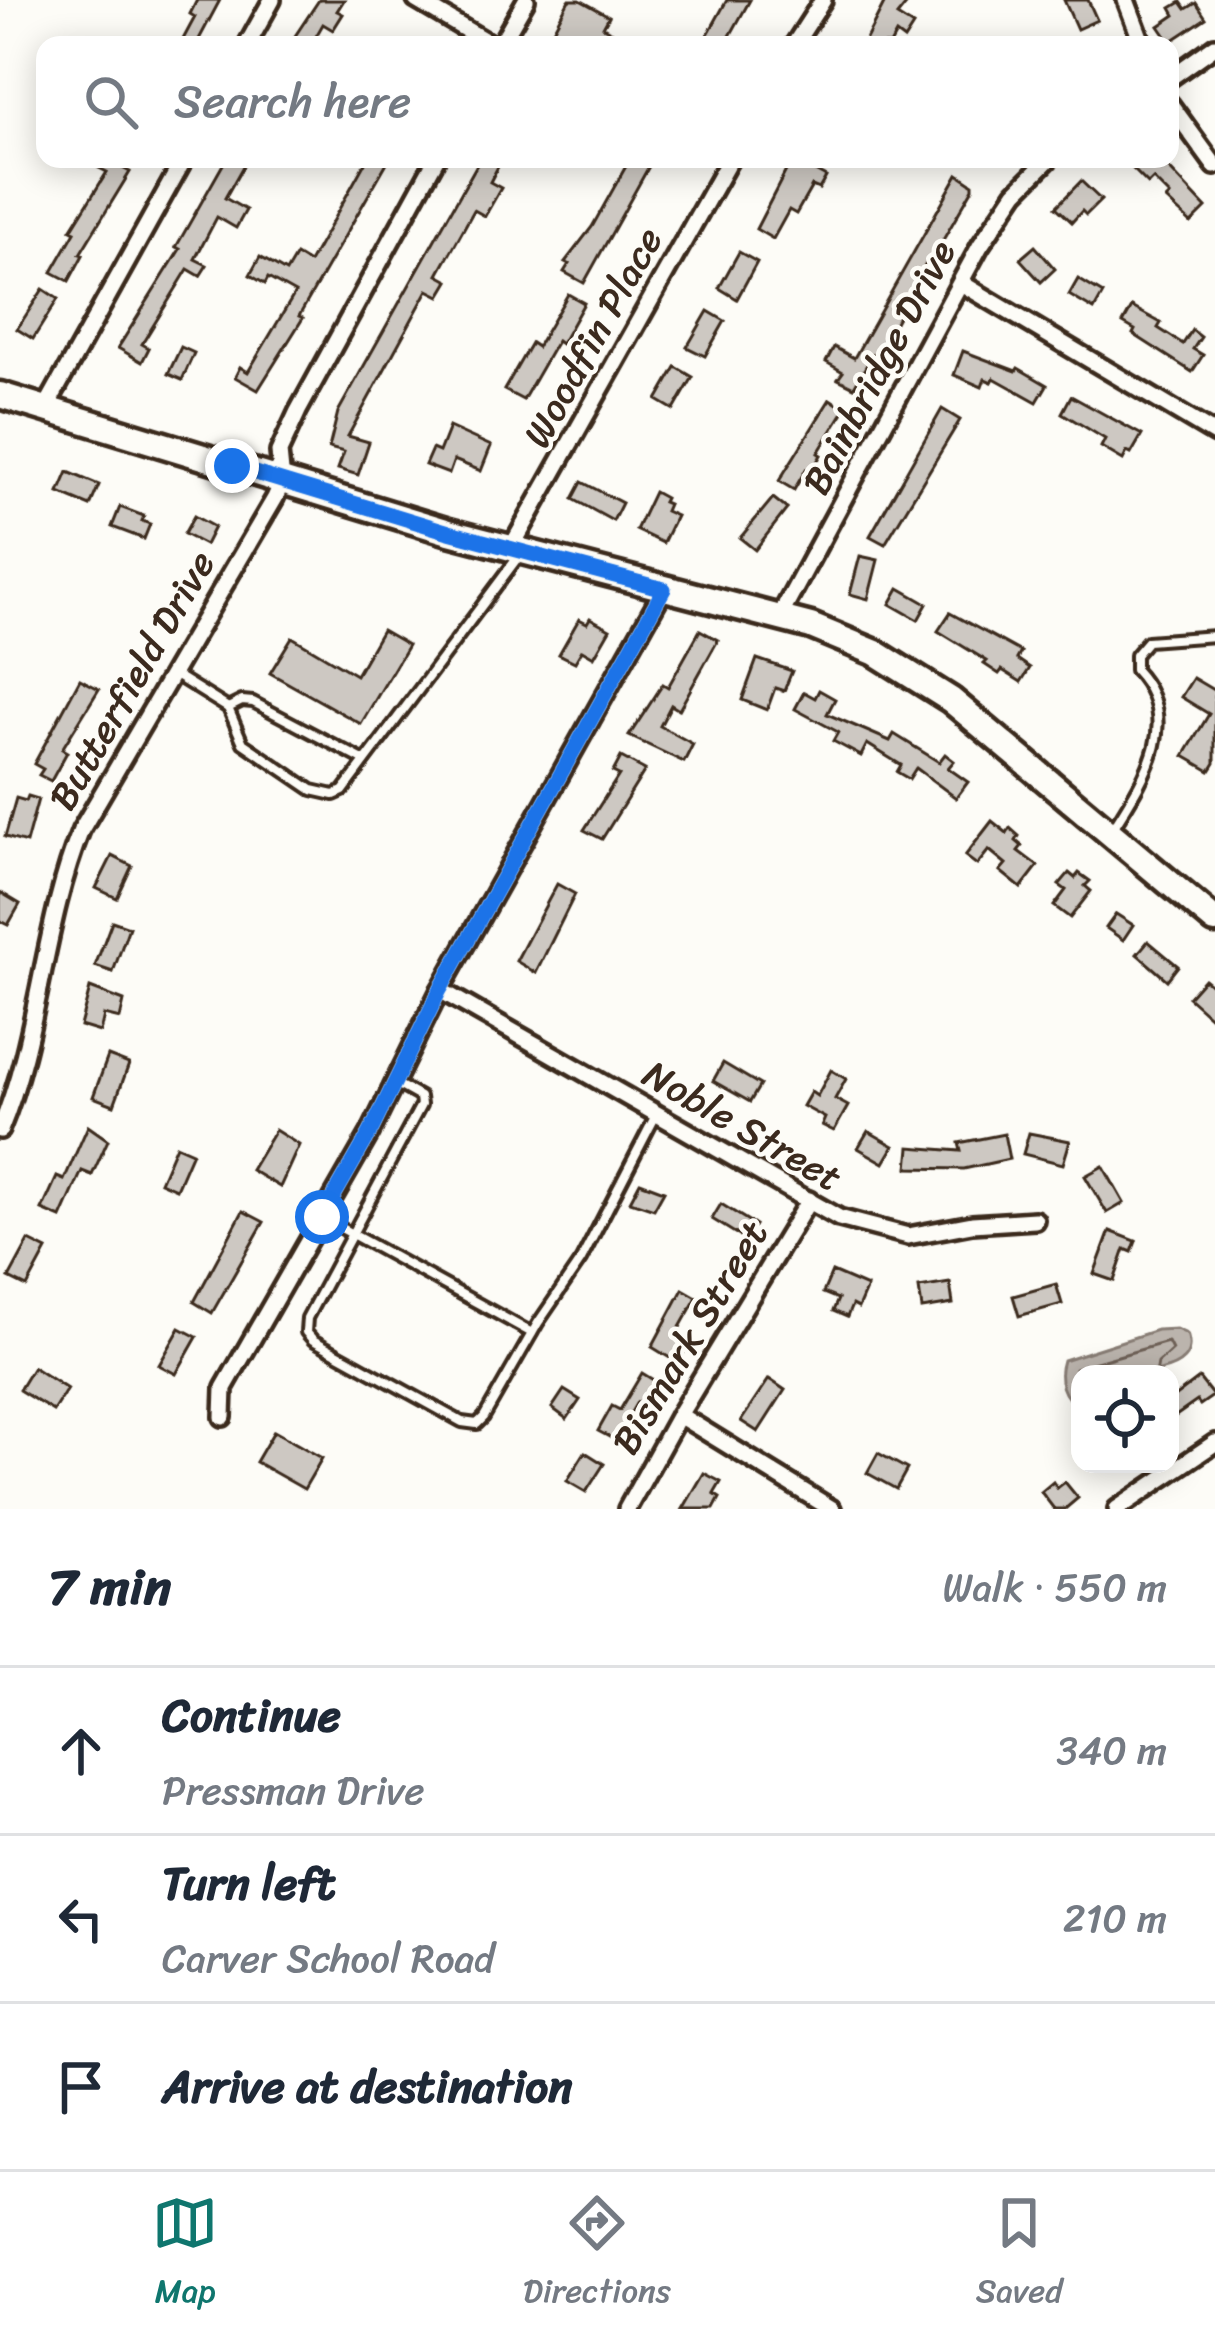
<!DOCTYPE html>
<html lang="en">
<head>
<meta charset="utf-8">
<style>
  body { margin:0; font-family:Sriracha,sans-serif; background:#f2f2f3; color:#1f2937 }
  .controls { position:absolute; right:36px; bottom:36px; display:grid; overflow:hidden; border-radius:24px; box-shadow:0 6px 30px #0003 }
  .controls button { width:108px; height:108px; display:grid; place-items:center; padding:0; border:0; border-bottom:3px solid #e0e1e3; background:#fff; color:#1f2937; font:60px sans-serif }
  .stop { position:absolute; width:36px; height:36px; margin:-27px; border:9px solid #1a73e8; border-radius:50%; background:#fff }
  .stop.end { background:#1a73e8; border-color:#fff; box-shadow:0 3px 12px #0008 }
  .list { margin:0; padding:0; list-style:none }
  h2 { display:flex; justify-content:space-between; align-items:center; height:156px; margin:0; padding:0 48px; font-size:51px }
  h2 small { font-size:39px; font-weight:400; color:#747a83 }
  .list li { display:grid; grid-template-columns:78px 1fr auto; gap:36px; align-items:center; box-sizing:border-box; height:168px; padding:0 48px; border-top:3px solid #e0e1e3 }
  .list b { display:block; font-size:45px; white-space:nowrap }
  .list p { margin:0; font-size:39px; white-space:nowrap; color:#747a83 }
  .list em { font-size:39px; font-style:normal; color:#747a83 }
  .icon { flex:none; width:66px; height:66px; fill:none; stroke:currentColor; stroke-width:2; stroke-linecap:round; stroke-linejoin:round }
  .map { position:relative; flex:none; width:1215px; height:1509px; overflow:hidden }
  .search { position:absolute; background:#fff; box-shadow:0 6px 30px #0003; left:36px; right:36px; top:36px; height:132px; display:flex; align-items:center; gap:30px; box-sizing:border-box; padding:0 42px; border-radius:24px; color:#747a83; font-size:45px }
  .sheet { height:660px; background:#fff }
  nav { display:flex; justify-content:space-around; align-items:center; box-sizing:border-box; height:168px; border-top:3px solid #e0e1e3; background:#fff; font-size:33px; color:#747a83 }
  nav a { display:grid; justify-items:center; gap:6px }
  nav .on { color:#0f766e }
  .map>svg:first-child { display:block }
</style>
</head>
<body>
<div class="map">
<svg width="1215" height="1509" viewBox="0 0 1215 1509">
  <rect width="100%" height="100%" fill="#fdfcf7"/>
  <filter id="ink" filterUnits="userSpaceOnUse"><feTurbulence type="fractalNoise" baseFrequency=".00833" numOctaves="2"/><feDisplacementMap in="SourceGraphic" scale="24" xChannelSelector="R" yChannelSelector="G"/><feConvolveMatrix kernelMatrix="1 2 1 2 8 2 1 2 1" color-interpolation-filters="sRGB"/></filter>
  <g filter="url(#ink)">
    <path fill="#bbb4ad" stroke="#887d74" stroke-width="3" d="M 1176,1329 L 1187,1334 C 1205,1384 1106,1374 1080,1374 L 1080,1408 C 1062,1398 1057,1379 1063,1360 L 1157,1330 Z"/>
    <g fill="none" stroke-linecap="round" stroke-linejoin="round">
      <polyline stroke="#6e6157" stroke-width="3" points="1080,1394 1074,1384 1075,1368 1168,1342 1172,1350 1158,1363 1156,1374"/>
    </g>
    <g fill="#cdc8c2" stroke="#3b2a1e" stroke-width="3">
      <polygon points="197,0 220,0 196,45 180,45 195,17 190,14"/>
      <polygon points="319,0 344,0 337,11 343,14 333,30 323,24 311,45 289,45"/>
      <polygon points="569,0 580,0 609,16 603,27 636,45 598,45 573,31 566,45 545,45"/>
      <polygon points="727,0 750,0 725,45 702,45"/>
      <polygon points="886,0 910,0 897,16 913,26 904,40 896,34 890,45 863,45"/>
      <polygon points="1064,0 1088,0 1097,20 1077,29"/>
      <polygon points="1181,2 1186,9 1196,3 1206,18 1170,42 1159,26 1175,15 1171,8"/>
      <polygon points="105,159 130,172 80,254 83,255 69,281 52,272 75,232 71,230 107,172 99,168"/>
      <polygon points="226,159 247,159 225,198 246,210 236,228 217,217 195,259 207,265 200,276 188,269 142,344 149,348 142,362 118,348 180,249 176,247"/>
      <polygon points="367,159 389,159 299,316 303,318 258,390 235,377 240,367 248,372 295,293 268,278 265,284 250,275 260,257 286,272 296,255 309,263"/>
      <polygon points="480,159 502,159 490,182 501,188 485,216 474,210 438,275 449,281 440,296 428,290 348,436 369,442 358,475 338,469 344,452 329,448 338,412"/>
      <polygon points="630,159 653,159 584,283 564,272 569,264 565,262 592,227"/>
      <polygon points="792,159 822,159 815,171 826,177 819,189 812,186 796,214 789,210 773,239 756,229"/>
      <polygon points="1123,159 1160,159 1206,208 1191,223 1166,200 1170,196 1153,179 1148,184"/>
      <polygon points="958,174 973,184 973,188 932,259 929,258 877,356 873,354 854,387 838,379 843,372 826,362 834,347 854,358"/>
      <polygon points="1081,181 1101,200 1086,215 1082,211 1072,222 1056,207"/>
      <polygon points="1035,246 1055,269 1041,282 1020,259"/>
      <polygon points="739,252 757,262 737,299 719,288"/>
      <polygon points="1078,279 1103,294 1094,310 1069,295"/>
      <polygon points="43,289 58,299 33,339 17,329"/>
      <polygon points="568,294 584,303 561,344 557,341 523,400 504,390 531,343 537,347"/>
      <polygon points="1132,307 1161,323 1158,328 1183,344 1192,330 1201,337 1193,349 1203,355 1192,372 1133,334 1135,330 1123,323"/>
      <polygon points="708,311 725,321 705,356 687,347"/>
      <polygon points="181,347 194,353 182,380 168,374"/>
      <polygon points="963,351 1016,371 1018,368 1047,385 1037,402 994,378 992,382 985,379 982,387 954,375"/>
      <polygon points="676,367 693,377 674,410 657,400"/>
      <polygon points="1071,396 1142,435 1131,454 1127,452 1123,460 1101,447 1105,439 1062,413"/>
      <polygon points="830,399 845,409 818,453 821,455 811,472 806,469 794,490 779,481"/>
      <polygon points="942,409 960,420 885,544 870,536"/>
      <polygon points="449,427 491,446 481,471 454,460 449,474 425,465 432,449 439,452"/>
      <polygon points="68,472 99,485 90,506 59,493"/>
      <polygon points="582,482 622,503 613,521 573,499"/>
      <polygon points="654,492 665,498 663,502 668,504 665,511 676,516 663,543 636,530"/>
      <polygon points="773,498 787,509 755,550 740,538"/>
      <polygon points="120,507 144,516 142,521 150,524 144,539 112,527"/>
      <polygon points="194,516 214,527 205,545 184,534"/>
      <polygon points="860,556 878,560 868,599 850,594"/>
      <polygon points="899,588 927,604 918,620 890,604"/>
      <polygon points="950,613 1021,652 1017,659 1030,668 1021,682 1002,670 999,674 984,664 987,661 938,631"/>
      <polygon points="590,618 610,629 594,657 582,650 575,662 559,654 579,619 587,623"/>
      <polygon points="382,630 408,645 361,724 270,673 292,637 356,675"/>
      <polygon points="700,630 718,640 679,710 671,705 660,726 693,744 684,762 629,736 663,684 668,687"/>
      <polygon points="757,659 792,671 784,691 775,688 767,710 742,700"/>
      <polygon points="1193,678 1215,691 1215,763 1210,771 1184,756 1209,714 1181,697"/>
      <polygon points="80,679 99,689 62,749 67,752 51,781 39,775 43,769 34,764"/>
      <polygon points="819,690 835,699 827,714 890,741 894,734 939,762 945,754 954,761 948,768 968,782 956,798 916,768 909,779 897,772 901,765 867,744 861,756 833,741 838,732 795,709 804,692 815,698"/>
      <polygon points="621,757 645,770 602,839 584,830 619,775 613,772"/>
      <polygon points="28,796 38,799 26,843 5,837 16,798 26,801"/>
      <polygon points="992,821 1007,833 1010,828 1019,836 1016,841 1022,846 1018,851 1038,866 1021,888 1000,871 1006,864 989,850 977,865 965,856"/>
      <polygon points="112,856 132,866 117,898 96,888"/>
      <polygon points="1069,873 1075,878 1079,873 1090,881 1085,886 1091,891 1070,918 1054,906 1066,890 1059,885"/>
      <polygon points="557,884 575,894 536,973 516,961"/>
      <polygon points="0,892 20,904 8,925 0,921"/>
      <polygon points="1116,914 1133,925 1123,940 1106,928"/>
      <polygon points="112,921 129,927 113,972 95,966"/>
      <polygon points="1148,941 1178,966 1167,980 1137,954"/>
      <polygon points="1204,979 1215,988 1215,1021 1188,997"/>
      <polygon points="90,988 124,1001 120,1019 104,1015 100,1032 80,1026"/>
      <polygon points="108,1056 129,1064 114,1105 93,1097"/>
      <polygon points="723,1063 760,1085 750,1102 713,1081"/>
      <polygon points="831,1070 846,1079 835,1099 848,1106 834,1131 822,1125 825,1118 803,1106 811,1092 817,1096"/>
      <polygon points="88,1126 108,1140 92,1175 82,1171 61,1218 42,1210 57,1177 64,1180"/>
      <polygon points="275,1130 299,1145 280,1187 251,1170"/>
      <polygon points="868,1131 894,1146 884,1163 858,1148"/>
      <polygon points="1029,1133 1070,1141 1063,1164 1023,1154"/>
      <polygon points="1004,1134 1009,1159 964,1169 908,1168 910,1147 961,1151 959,1143"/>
      <polygon points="176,1145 192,1152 176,1189 160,1182"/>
      <polygon points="1103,1166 1124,1203 1107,1213 1085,1176"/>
      <polygon points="640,1182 664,1191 654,1209 630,1201"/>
      <polygon points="721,1204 755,1225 746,1240 712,1219"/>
      <polygon points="243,1211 264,1222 212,1313 194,1302"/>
      <polygon points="1110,1231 1136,1241 1132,1252 1125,1249 1114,1281 1094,1274"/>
      <polygon points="29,1241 47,1250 27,1287 9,1278"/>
      <polygon points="832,1272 867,1287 858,1308 852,1305 847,1317 833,1311 838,1299 823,1293"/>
      <polygon points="950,1283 953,1304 922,1309 919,1288"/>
      <polygon points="1056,1284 1062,1304 1019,1316 1013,1296"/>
      <polygon points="683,1289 697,1297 674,1338 688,1346 678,1363 652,1347"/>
      <polygon points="180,1328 197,1337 176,1374 159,1365"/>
      <polygon points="33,1367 67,1389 53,1411 19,1390"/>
      <polygon points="642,1373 655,1381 641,1405 637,1402 615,1440 598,1431 612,1406 620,1410"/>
      <polygon points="1199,1378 1213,1396 1200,1405 1197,1401 1170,1420 1170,1400"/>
      <polygon points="769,1379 785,1390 758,1432 741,1421"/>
      <polygon points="564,1390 580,1400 567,1419 552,1408"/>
      <polygon points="274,1431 322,1458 304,1489 256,1462"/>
      <polygon points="585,1452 604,1464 586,1492 567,1481"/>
      <polygon points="878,1453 907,1469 896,1489 867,1473"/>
      <polygon points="704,1473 721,1482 714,1494 720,1498 714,1509 683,1509"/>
      <polygon points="1053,1482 1057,1488 1065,1482 1078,1498 1065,1509 1054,1509 1041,1492"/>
    </g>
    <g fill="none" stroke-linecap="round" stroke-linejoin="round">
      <g stroke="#3b2a1e" stroke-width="16">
        <g id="service">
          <polyline points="172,673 228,708 243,743 312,790 334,795 343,791 518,557"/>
          <polyline points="228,708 242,701 253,702 365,761"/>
          <path d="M 1112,830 C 1143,780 1184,722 1135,670 L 1135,655 L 1147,641 L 1215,636"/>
          <polyline points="395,1083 420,1097 421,1105 307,1318 306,1332 313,1340 462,1422 477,1424 484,1417 538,1323 581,1260 656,1115"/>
          <polyline points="323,1218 532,1333"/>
        </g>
      </g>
      <g stroke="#3b2a1e" stroke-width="24">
        <g id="minor">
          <polyline points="416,0 492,45"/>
          <polyline points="1126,0 1143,45"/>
          <polyline points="247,45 272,0"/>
          <polyline points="500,45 526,0"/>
          <polyline points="794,45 823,0"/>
          <polyline points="1170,78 1215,46"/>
          <polyline points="1170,104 1215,166"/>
          <polyline points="961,283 1215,434"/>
          <polyline points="45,409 184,159"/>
          <polyline points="511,548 730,159"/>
          <polyline points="779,618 980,246 1016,192 1049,159"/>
          <polyline points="440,990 839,1218 908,1236 972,1224 1035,1220"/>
          <path d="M 0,1130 C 40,1034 42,927 81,830 L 275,498 L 282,482 L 279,452 L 298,411 L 436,159"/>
          <polyline points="679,1415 832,1509"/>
          <polyline points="223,1417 224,1388 370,1133 440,990 664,589"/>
          <polyline points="627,1509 679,1415 809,1200"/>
          <polyline points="1117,1509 1215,1443"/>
        </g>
      </g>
      <g stroke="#3b2a1e" stroke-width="33">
        <polyline id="primary" points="0,395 449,532 811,626 876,653 951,700 1215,921"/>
      </g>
      <use href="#service" stroke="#fdfcf7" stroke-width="8"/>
      <use href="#minor" stroke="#fdfcf7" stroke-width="15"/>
      <use href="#primary" stroke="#fdfcf7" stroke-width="24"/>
    </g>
  </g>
  <g fill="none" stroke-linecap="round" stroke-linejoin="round" filter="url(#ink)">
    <polyline stroke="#1a73e8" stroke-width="15" points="232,466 449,532 664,589 440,990 370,1133 322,1217"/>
  </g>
  <g text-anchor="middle" stroke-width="9" stroke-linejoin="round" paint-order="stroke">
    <g font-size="39" fill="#3b2a1e" stroke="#fdfcf7">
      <text transform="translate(592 337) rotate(-61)" y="14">Woodfin Place</text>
      <text transform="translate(878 367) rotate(-62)" y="14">Bainbridge Drive</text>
      <text transform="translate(131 680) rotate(-60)" y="14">Butterfield Drive</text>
      <text transform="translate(743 1125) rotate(30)" y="14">Noble Street</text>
      <text transform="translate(689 1337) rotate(-59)" y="14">Bismark Street</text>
    </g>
  </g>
</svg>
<div class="controls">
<button><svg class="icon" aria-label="locate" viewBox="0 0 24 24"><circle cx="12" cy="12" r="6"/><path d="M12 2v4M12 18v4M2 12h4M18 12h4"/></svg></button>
</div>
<div class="stop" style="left:322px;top:1217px"></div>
<div class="stop end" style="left:232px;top:466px"></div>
<div class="search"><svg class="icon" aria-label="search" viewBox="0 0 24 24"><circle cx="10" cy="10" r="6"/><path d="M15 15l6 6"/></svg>Search here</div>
</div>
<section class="sheet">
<h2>7 min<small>Walk · 550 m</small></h2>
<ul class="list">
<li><svg class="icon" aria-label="ahead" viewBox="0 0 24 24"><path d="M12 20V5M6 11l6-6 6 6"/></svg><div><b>Continue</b><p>Pressman Drive</p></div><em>340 m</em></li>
<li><svg class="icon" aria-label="left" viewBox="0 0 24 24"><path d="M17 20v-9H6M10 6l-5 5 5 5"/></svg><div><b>Turn left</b><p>Carver School Road</p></div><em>210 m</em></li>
<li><svg class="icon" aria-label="arrive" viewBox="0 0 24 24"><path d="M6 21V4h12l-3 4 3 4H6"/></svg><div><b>Arrive at destination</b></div></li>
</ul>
</section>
<nav>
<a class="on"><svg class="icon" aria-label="map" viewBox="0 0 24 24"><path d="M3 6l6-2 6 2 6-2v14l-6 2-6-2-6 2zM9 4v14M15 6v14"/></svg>Map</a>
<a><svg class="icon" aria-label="directions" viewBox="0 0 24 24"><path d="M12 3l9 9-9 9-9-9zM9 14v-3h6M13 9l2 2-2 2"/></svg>Directions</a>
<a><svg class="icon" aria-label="saved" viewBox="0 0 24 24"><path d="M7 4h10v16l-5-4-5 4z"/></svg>Saved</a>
</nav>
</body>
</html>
